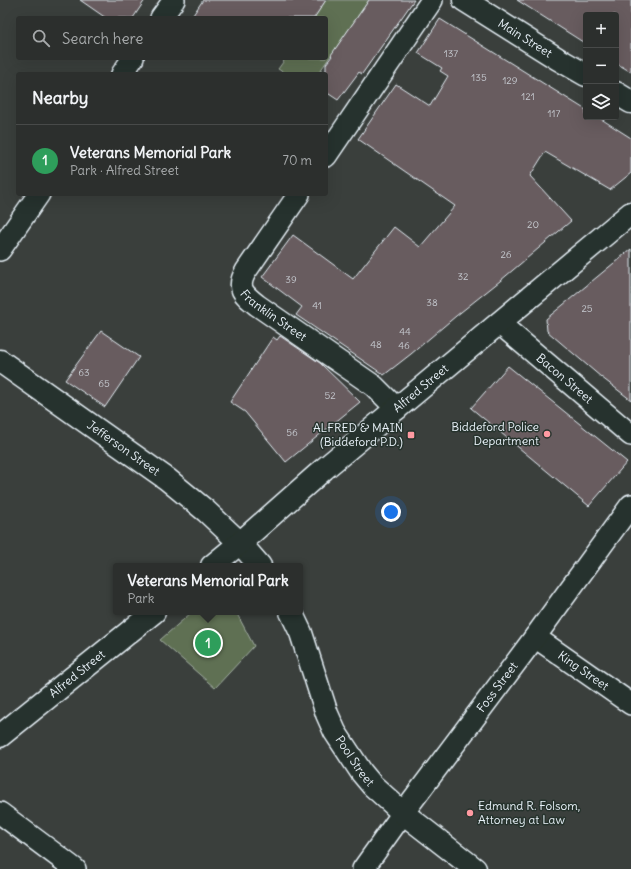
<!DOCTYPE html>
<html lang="en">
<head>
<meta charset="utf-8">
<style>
  body { margin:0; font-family:Delius,sans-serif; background:#383b39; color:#f1f3f6 }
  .controls { position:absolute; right:12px; top:12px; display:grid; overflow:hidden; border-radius:4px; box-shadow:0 4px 16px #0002 }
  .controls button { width:36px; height:36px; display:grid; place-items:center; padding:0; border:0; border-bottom:1px solid #484a49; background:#2c2f2d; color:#f1f3f6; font:20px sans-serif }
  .you { position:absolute; left:391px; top:512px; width:14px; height:14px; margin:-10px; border:3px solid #fff; border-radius:50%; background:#1a73e8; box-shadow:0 0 0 6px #1a73e833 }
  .badge { display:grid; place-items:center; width:26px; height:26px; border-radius:50%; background:#bca0f2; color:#fff; font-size:13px; font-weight:700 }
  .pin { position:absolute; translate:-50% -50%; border:2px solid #fff; box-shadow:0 1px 4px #0006 }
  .popup { position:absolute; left:113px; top:563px; width:190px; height:52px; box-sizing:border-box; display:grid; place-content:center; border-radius:4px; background:#2c2f2d; filter:drop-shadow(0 1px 3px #0005); font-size:13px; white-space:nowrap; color:#a6a9aa }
  .popup b { font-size:15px; color:#f1f3f6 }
  .popup::after { content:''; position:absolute; left:50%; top:100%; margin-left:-8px; border:8px solid transparent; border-top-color:#2c2f2d }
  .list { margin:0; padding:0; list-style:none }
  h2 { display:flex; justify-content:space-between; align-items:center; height:52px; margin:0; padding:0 16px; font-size:17px }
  h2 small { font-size:13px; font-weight:400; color:#a6a9aa }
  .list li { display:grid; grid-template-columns:26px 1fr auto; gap:12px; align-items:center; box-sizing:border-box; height:72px; padding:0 16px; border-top:1px solid #484a49 }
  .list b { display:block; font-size:15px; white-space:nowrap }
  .list p { margin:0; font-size:13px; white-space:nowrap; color:#a6a9aa }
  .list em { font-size:13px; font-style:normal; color:#a6a9aa }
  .icon { flex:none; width:22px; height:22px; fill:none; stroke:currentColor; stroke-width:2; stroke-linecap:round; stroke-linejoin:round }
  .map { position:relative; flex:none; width:631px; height:869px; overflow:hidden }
  .search { position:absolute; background:#2c2f2d; box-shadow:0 4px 16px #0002; left:16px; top:16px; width:312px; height:44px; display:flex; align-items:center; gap:10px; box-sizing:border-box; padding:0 14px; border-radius:4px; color:#a6a9aa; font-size:15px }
  .panel { position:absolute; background:#2c2f2d; box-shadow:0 4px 16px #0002; left:16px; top:72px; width:312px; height:124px; border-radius:4px }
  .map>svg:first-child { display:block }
</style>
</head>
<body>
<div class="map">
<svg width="631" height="869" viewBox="0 0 631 869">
  <rect width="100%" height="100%" fill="#3a3f3c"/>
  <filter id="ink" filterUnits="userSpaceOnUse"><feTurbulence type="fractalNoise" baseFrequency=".025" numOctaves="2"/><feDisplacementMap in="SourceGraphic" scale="8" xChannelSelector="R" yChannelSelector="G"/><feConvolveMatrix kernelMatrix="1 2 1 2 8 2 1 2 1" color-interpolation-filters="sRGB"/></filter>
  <g filter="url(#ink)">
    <g fill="#5f7052" stroke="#a4b0a5">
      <polygon points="326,0 369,0 318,74 286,74 278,69 286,58 326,58 326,18 314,18"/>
      <polygon points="192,612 236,612 254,646 215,688 160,640"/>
    </g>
    <g fill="#675c5e" stroke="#e8f1f8">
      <polygon points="80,0 145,0 133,18 106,18"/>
      <polygon points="203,0 326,0 314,18 191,18"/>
      <polygon points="369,0 414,0 362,74 359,72 338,100 326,92 326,64 332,56 331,55"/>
      <polygon points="517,0 631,0 631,72 616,63 616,15 586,15 586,44"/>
      <polygon points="440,19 586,110 586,117 598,117 631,138 631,173 610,190 545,152 530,176 571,221 500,281 456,316 411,354 384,375 296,315 302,307 262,277 293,235 353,279 394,227 420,247 455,206 358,139 396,84 430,106 448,76 440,71 442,68 418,53"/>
      <polygon points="631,249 631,400 601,377 547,331 546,319"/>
      <polygon points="101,331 139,357 105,407 65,380"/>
      <polygon points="280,336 320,363 360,402 286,462 245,412 230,402 273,337 277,340"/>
      <polygon points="508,366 627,462 589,506 471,408"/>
    </g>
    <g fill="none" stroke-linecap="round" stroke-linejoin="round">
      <g stroke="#e8f1f8" stroke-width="24">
        <g id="minor">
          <polyline points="161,18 174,0"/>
          <polyline points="122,74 133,58"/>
          <polyline points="326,156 432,0"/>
          <path id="s1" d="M 299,194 L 246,271 C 236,288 243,294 257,305 L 374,386 L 397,409"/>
          <polyline points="0,250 39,194"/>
          <path id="s2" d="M 499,323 L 631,435"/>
          <path id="s3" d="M 535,637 L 631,704"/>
          <polyline points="0,813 75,869"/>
          <path id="s4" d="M 363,869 L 403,813 L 535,637 L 631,505"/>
        </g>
      </g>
      <g stroke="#e8f1f8" stroke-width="25">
        <g id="tertiary">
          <path id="s5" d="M 0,361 L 167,479 L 206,511 L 240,543"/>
        </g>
      </g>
      <g stroke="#e8f1f8" stroke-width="25">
        <g id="secondary">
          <polyline points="240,543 260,566"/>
          <path id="s6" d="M 212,566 L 240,543 L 324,469 L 631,213"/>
          <path id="s7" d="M 291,612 L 301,633 L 327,714 L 335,732 L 362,773 L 372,785 L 403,813 L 475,869"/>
          <path id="s8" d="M 0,736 L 154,612"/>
        </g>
      </g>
      <g stroke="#e8f1f8" stroke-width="25">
        <g id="primary">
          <path id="s9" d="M 464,0 L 558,59 L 586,75"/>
          <polyline points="616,93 631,102"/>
        </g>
      </g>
      <use href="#minor" stroke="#26332d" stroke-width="21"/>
      <use href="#tertiary" stroke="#26332d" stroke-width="22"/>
      <use href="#secondary" stroke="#26332d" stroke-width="22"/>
      <use href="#primary" stroke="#26332d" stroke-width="22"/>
    </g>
  </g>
  <g fill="#ff9aa2" stroke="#26332d" stroke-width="1.5">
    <circle cx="547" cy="434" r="4"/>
    <rect x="407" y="431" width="8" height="8" rx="2"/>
    <circle cx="470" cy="813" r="4"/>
  </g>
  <g text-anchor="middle" stroke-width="3" stroke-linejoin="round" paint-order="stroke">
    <g font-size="10" fill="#c8ccd2">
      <text x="451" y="57">137</text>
      <text x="479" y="81">135</text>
      <text x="510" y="84">129</text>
      <text x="528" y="100">121</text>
      <text x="554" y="117">117</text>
      <text x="533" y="228">20</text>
      <text x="506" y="258">26</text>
      <text x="463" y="280">32</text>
      <text x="291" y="283">39</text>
      <text x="432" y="306">38</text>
      <text x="317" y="309">41</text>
      <text x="587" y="312">25</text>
      <text x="405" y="335">44</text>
      <text x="376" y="348">48</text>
      <text x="404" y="349">46</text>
      <text x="84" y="376">63</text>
      <text x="104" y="387">65</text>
      <text x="330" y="399">52</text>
      <text x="292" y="436">56</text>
    </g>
    <g font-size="12" fill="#e8f1f8" stroke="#26332d">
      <text dy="4" stroke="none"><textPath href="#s9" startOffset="72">Main Street</textPath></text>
      <text dy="4" stroke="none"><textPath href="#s1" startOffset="154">Franklin Street</textPath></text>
      <text dy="4" stroke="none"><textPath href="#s2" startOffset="86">Bacon Street</textPath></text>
      <text dy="4" stroke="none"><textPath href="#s6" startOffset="274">Alfred Street</textPath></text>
      <text dy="4" stroke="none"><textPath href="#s5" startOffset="151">Jefferson Street</textPath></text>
      <text dy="4" stroke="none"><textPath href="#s3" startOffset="59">King Street</textPath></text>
      <text dy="4" stroke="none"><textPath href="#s8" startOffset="99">Alfred Street</textPath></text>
      <text dy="4" stroke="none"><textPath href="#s4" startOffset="226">Foss Street</textPath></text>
      <text dy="4" stroke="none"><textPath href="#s7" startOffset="163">Pool Street</textPath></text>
    </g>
    <g font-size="12" fill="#e8f1f8" stroke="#26332d" text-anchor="end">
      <text x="539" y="431">Biddeford Police<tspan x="539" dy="14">Department</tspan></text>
      <text x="403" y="432">ALFRED &amp; MAIN<tspan x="403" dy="14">(Biddeford P.D.)</tspan></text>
      <text x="478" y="810" text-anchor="start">Edmund R. Folsom,<tspan x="478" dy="14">Attorney at Law</tspan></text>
    </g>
  </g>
</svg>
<div class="controls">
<button>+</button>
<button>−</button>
<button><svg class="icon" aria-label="layers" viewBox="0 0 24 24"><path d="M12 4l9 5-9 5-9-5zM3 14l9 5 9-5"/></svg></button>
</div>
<div class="you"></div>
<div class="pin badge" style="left:208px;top:643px;background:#2e9e5b">1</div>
<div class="popup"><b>Veterans Memorial Park</b>Park</div>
<div class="search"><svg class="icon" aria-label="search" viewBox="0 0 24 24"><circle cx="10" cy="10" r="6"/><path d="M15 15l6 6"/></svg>Search here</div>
<section class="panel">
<h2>Nearby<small></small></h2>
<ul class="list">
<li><span class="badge" style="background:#2e9e5b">1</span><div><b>Veterans Memorial Park</b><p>Park · Alfred Street</p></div><em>70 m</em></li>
</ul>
</section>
</div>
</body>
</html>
